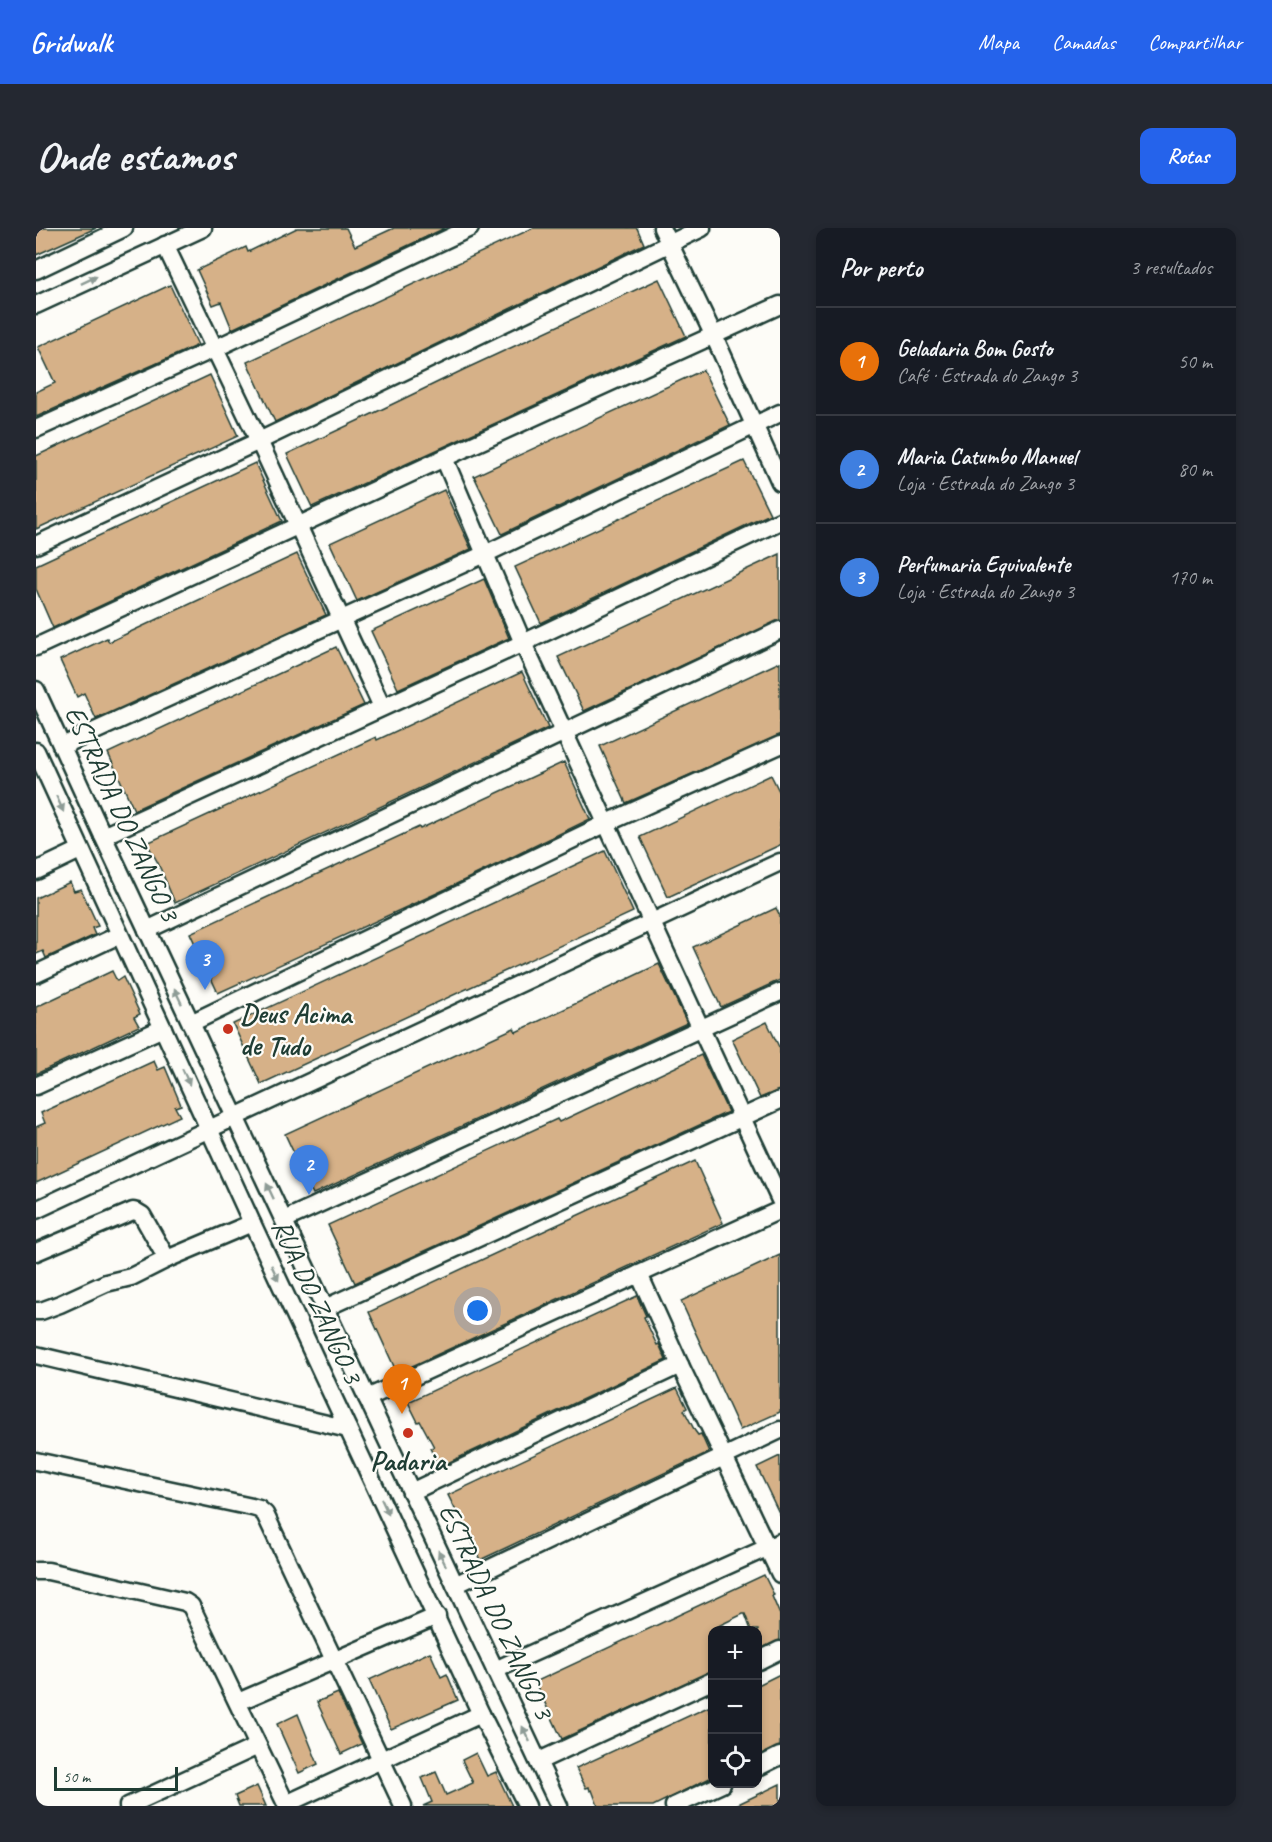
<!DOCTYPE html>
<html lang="pt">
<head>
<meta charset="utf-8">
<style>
  body { margin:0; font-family:Caveat,sans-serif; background:#242831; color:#f1f3f6 }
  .controls { position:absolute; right:18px; bottom:18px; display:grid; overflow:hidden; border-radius:12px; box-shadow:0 3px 9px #0003 }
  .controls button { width:54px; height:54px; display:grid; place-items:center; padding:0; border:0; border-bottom:2px solid #363941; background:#171b24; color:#f1f3f6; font:30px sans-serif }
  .scale { position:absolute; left:18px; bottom:15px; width:124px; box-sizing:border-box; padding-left:6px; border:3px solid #1f3d34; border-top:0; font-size:16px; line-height:21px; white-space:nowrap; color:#1f3d34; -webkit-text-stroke:4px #fdfcf7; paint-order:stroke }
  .you { position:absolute; left:442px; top:1083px; width:21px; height:21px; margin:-15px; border:4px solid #fff; border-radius:50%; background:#1a73e8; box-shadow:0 0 0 9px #1a73e833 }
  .badge { display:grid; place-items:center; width:39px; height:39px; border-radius:50%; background:#2563eb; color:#fff; font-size:20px; font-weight:700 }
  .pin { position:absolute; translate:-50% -50px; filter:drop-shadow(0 2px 3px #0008) }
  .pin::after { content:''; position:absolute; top:32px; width:21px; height:18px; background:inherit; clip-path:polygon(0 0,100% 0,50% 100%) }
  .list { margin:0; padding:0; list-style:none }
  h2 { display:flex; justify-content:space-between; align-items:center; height:78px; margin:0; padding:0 24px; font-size:26px }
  h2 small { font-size:20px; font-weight:400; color:#9ea1a6 }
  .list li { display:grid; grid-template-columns:39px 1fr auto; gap:18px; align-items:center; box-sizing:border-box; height:108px; padding:0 24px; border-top:2px solid #363941 }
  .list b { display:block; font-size:22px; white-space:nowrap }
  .list p { margin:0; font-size:20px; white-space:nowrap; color:#9ea1a6 }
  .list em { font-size:20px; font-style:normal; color:#9ea1a6 }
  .icon { flex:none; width:33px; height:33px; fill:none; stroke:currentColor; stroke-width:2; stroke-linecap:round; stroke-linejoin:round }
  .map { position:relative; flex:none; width:744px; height:1578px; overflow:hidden; border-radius:12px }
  header { display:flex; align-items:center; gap:36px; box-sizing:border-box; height:84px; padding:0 30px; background:#2563eb; color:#fff }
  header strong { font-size:28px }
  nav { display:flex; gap:33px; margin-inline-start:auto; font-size:21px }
  .intro { display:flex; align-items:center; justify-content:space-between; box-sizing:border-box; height:144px; padding:0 36px }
  h1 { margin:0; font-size:42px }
  .button { padding:15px 27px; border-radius:12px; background:#2563eb; color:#fff; font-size:21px; font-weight:700 }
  main { display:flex; gap:36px; padding:0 36px }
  aside { flex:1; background:#171b24; border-radius:12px; box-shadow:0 3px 9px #0003 }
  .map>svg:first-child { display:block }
</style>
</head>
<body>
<header>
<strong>Gridwalk</strong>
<nav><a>Mapa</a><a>Camadas</a><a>Compartilhar</a></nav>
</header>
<div class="intro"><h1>Onde estamos</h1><a class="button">Rotas</a></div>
<main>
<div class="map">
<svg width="744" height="1578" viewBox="0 0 744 1578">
  <rect width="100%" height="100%" fill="#fdfcf7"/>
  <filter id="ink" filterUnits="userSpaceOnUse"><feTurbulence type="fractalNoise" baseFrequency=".0167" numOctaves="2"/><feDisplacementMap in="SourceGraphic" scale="12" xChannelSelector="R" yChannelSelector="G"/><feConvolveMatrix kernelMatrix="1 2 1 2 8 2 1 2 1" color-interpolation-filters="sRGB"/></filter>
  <g filter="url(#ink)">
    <g fill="#d6b188" stroke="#1f3d34" stroke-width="1.5">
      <polygon points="0,0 60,0 0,27"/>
      <polygon points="261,0 310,0 319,18 358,0 409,0 196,101 185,74 177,77 161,42 210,19 212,24"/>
      <polygon points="497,0 601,0 608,16 239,194 211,134"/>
      <polygon points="623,51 650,108 276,279 251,226 334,187 429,141"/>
      <polygon points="134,57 162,117 0,189 0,164 19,155 2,119"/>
      <polygon points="667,142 694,197 466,306 438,248"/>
      <polygon points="174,147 202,208 0,301 0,228"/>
      <polygon points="708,233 734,286 505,395 479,339"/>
      <polygon points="219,235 246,293 17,400 0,361 0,337"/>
      <polygon points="408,262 435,321 321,373 294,315"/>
      <polygon points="261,326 290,387 60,491 48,465 41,469 24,432 71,410 73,414"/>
      <polygon points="744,326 744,392 548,483 522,429"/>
      <polygon points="448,351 473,410 362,461 335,403"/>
      <polygon points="300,419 328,477 98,582 72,525"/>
      <polygon points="744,434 744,507 590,575 564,518"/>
      <polygon points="486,444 512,500 139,675 122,635 111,615 340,509 341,512"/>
      <polygon points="528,534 554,591 410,661 182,765 154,705 383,599 384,601"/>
      <polygon points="735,547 744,565 744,617 632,669 604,609"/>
      <polygon points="569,623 597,684 225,856 197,796"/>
      <polygon points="34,654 38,663 45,661 62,698 56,700 59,707 10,730 7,723 0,726 0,670"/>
      <polygon points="740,680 744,688 744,752 685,779 657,719"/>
      <polygon points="623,736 651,795 277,966 249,906 478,800 480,804"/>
      <polygon points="76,743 81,753 87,749 104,786 98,789 103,798 0,846 0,779"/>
      <polygon points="731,794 744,821 744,862 724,870 696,811"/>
      <polygon points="665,827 692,884 319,1055 292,997 521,891 523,894"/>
      <polygon points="118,833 122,842 129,839 145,877 139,879 144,888 0,955 0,899 9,895 5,885"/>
      <polygon points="659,933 687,995 361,1145 333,1084"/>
      <polygon points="744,1027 744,1184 704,1202 645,1073"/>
      <polygon points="601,1068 610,1088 608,1089 619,1113 621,1117 623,1116 630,1132 403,1239 394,1220 398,1219 384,1193 382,1194 372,1174"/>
      <polygon points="641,1160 651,1180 648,1182 659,1203 662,1207 665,1206 673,1224 444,1332 424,1286 422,1287 412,1267"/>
      <polygon points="744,1228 744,1287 721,1239"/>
      <polygon points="728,1347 738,1367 736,1368 744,1387 744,1412 722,1422 722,1402 715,1402 709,1386 707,1386 676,1401 676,1443 526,1511 499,1454"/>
      <polygon points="394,1424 405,1449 411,1446 422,1472 355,1501 333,1452"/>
      <polygon points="744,1446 744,1518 722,1528 722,1457"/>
      <polygon points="302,1465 326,1516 305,1526 281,1474"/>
      <polygon points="672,1479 676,1488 676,1549 617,1578 562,1578 556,1562 554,1563 553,1559 550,1560 540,1540"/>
      <polygon points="262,1486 282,1536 263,1545 241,1496"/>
      <polygon points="440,1525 451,1548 460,1544 476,1578 387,1578 396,1574 386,1550 400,1544 410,1567 437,1555 426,1532"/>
      <polygon points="744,1556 744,1578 698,1578"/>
      <polygon points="221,1558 230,1578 203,1578 199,1568"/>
    </g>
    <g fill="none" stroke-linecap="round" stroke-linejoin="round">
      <g stroke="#1f3d34" stroke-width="21">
        <g id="minor">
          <polyline points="626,0 678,108 744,254"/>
          <polyline points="129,17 223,213 346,479"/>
          <polyline points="0,42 88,0"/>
          <polyline points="0,77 167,0"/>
          <polyline points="0,201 178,121 434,0"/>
          <polyline points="408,230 487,415 744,972"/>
          <polyline points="0,317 223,213 666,0"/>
          <polyline points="0,419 408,230 744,77"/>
          <polyline points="0,462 67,608 523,1578"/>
          <polyline points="26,518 449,326 744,185"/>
          <polyline points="0,523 216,995 445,1486 491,1578"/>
          <polyline points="67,608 487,415 744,293"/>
          <polyline points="0,643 44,622"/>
          <polyline points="111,702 744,402"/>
          <polyline points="0,746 83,707"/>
          <polyline points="155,795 571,595 744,517"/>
          <polyline points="0,858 127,800"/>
          <polyline points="0,982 744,634"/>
          <polyline points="248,992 744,764"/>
          <polyline points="0,1024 97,983 101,984 106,987 131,1031"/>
          <polyline points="603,1046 644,1137 744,1346"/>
          <polyline points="289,1080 744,872"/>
          <polyline points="0,1083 5,1083 24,1076 70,1055 95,1049 131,1031 216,995"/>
          <polyline points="0,1127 312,1201"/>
          <polyline points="331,1170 744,982"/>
          <polyline points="0,1233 216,1279 223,1281 229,1286 367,1578"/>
          <polyline points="375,1264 644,1137"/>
          <polyline points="0,1343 12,1343 149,1374 155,1378 251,1578"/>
          <polyline points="419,1357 744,1202"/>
          <polyline points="722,1433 744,1422"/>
          <polyline points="459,1442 744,1314"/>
          <polyline points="202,1474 401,1388"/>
          <polyline points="503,1533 676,1453"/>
          <polyline points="722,1539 744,1528"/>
          <polyline points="250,1576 445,1486"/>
          <polyline points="92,1578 222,1518"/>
          <polyline points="638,1578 686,1556"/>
        </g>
      </g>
      <use href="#minor" stroke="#fdfcf7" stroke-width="16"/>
    </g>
    <defs><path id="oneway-solid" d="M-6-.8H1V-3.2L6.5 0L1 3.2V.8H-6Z" transform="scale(1.5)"/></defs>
    <g fill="#8e9c96">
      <use href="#oneway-solid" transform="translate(53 52) rotate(-25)"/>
      <use href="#oneway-solid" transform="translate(24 576) rotate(66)"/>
      <use href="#oneway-solid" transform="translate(142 768) rotate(-115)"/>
      <use href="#oneway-solid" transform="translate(150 849) rotate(66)"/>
      <use href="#oneway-solid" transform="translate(234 963) rotate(-115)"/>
      <use href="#oneway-solid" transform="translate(239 1045) rotate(65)"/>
      <use href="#oneway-solid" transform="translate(349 1279) rotate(65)"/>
      <use href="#oneway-solid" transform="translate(406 1330) rotate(-116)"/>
      <use href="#oneway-solid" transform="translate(490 1506) rotate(-116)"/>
    </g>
  </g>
  <g fill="#c8321e" stroke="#fdfcf7" stroke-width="2">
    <circle cx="192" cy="801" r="6"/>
    <circle cx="372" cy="1205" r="6"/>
  </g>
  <g text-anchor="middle" stroke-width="4.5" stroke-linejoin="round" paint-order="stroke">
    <g font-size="28" fill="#1f3d34" stroke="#fdfcf7">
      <text transform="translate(87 585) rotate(65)" y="10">ESTRADA DO ZANGO 3</text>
      <text transform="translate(282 1073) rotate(65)" y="10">RUA DO ZANGO 3</text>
      <text transform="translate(461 1383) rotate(65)" y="10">ESTRADA DO ZANGO 3</text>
    </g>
    <g font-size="28" font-weight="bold" fill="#1f3d34" stroke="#fdfcf7" text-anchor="start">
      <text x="204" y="795">Deus Acima<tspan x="204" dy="32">de Tudo</tspan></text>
      <text x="372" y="1242" text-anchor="middle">Padaria</text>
    </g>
  </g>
</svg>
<div class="controls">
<button>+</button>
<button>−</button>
<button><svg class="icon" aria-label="locate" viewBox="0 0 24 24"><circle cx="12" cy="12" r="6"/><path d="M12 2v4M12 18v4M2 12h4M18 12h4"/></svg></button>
</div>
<div class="scale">50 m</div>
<div class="you"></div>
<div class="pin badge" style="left:366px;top:1186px;background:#e8710a">1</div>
<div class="pin badge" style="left:273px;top:967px;background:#3f7fe0">2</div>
<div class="pin badge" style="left:169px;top:762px;background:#3f7fe0">3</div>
</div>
<aside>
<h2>Por perto<small>3 resultados</small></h2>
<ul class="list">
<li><span class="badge" style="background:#e8710a">1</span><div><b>Geladaria Bom Gosto</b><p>Café · Estrada do Zango 3</p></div><em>50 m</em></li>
<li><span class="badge" style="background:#3f7fe0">2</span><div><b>Maria Catumbo Manuel</b><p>Loja · Estrada do Zango 3</p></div><em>80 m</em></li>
<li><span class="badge" style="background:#3f7fe0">3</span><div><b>Perfumaria Equivalente</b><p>Loja · Estrada do Zango 3</p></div><em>170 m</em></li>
</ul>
</aside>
</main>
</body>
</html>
